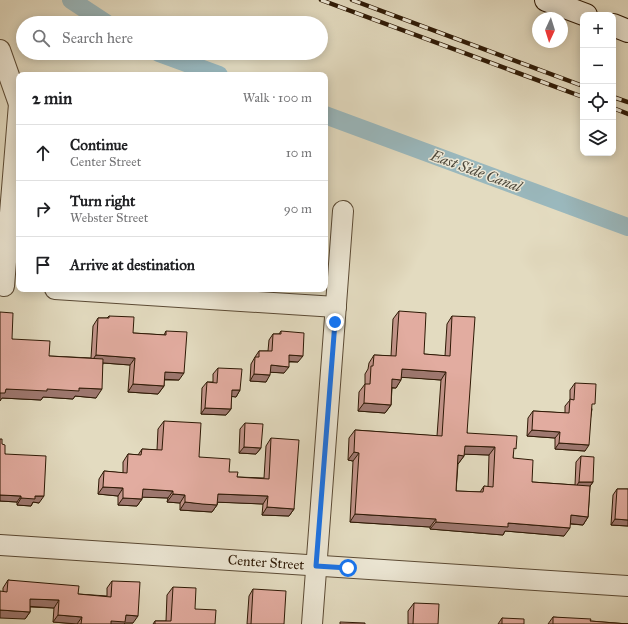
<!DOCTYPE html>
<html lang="en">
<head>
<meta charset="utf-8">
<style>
  body { margin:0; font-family:"IM FELL Great Primer",serif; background:#f2f2f2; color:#202124 }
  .controls { position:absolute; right:12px; top:12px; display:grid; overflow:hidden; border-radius:8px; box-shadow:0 2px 10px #0003 }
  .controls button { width:36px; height:36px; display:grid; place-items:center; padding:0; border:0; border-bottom:1px solid #e0e0e0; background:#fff; color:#202124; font:20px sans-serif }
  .compass { position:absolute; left:532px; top:12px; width:36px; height:36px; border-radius:50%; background:#fff; box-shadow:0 2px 10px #0003; rotate:184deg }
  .stop { position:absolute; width:12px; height:12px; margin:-9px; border:3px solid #1a73e8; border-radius:50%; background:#fff }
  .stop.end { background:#1a73e8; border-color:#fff; box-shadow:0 1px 4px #0008 }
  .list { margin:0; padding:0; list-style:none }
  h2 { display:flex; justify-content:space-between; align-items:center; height:52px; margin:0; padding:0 16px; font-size:17px }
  h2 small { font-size:13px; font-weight:400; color:#757577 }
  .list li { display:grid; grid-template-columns:26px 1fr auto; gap:12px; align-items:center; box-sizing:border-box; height:56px; padding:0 16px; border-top:1px solid #e0e0e0 }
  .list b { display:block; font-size:15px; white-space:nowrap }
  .list p { margin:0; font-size:13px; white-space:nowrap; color:#757577 }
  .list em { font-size:13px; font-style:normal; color:#757577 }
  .icon { flex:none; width:22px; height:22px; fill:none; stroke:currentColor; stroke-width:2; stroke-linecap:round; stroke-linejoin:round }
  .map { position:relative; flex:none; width:628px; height:624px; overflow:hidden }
  .search { position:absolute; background:#fff; box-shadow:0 2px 10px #0003; left:16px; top:16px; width:312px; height:44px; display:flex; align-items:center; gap:10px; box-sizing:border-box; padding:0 14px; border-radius:22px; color:#757577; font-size:15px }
  .panel { position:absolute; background:#fff; box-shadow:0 2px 10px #0003; left:16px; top:72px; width:312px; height:220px; border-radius:8px }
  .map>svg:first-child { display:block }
</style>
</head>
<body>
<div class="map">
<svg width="628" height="624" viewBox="0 0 628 624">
  <rect width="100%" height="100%" fill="#e3dbc0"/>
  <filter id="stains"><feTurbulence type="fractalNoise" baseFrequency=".005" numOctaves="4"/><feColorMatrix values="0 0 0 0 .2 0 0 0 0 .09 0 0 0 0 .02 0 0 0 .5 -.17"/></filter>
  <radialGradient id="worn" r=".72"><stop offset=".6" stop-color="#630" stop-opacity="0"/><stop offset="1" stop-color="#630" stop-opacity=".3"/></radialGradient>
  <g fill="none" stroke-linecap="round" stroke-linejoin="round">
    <g stroke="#9ab8bd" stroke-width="18">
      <polyline points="71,0 106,23"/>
      <polyline points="159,53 219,75"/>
      <polyline points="325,115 628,227"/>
    </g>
    <g stroke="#5b4a34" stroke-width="22">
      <g id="minor">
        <polyline points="0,50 19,104"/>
        <polyline points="4,286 19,104"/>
        <polyline points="55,289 336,307"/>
        <polyline points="0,545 628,586"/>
        <polyline points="312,624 343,211"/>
      </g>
    </g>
    <g stroke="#2e1905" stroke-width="24">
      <g id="secondary">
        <polyline points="546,0 586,15"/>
        <polyline points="613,25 628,31"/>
      </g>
    </g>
    <use href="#minor" stroke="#ede8d6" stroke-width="20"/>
    <use href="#secondary" stroke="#ede8d6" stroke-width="22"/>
    <g stroke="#2e1905" stroke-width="4.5">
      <g id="rail">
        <polyline points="321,0 583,97"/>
        <polyline points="352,0 583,86"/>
        <polyline points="613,97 628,102"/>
        <polyline points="613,108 628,114"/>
      </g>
    </g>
    <use href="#rail" stroke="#ede8d6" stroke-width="3" stroke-dasharray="9" stroke-linecap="butt"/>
  </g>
  <g fill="#c2948a" stroke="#2e1905" fill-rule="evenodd">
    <path d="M 399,311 L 424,354 L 445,356 L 447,324 L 452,316 L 467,433 L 513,452 L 513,458 L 532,482 L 575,485 L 576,462 L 581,456 L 593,482 L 590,486 L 588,517 L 583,525 L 570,524 L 564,536 L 505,531 L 503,535 L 430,529 L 430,527 L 350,522 L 353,461 L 348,460 L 349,438 L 355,430 L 437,436 L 441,380 L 402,377 L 396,388 L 392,388 L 391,405 L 385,413 L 358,411 L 359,392 L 365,384 L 365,374 L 368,369 L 369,363 L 374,355 L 391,356 L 393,319 ZM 464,454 L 489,455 L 488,487 L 484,486 L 480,492 L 456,491 L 458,464 L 464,456 Z"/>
    <polygon points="109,316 133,333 164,335 166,331 179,380 164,380 164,386 158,394 128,392 130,365 103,363 96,398 75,396 73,399 43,397 41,400 2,398 12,339 49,356 91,358 93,326 98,318 107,318"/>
    <polygon points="281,331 298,362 289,362 284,373 270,372 266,382 250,381 251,364 255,357 259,351 268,351 269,340 273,334 279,334"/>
    <polygon points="218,368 240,390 236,397 231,396 231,409 226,415 201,414 202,388 207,382 213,382 213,374"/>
    <polygon points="575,383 592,409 585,451 555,449 555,438 527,436 528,418 533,411 565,413 565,406 570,400 570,390"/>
    <polygon points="164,421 199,457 229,472 237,477 264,478 266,446 271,438 294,509 289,516 262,515 263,504 218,502 217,505 212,512 180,510 180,503 167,502 168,498 142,497 142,499 137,506 118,505 118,496 98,494 99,479 104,471 123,473 123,462 128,454 138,455 142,449 157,450 158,429"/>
    <polygon points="245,423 261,448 256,454 239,453 240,429"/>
    <polygon points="0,439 5,454 39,503 33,502 31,506 17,505 17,502 0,501"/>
    <polygon points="617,489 628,489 628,526 611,525 613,495"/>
    <polygon points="8,580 78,594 107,596 107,588 112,581 133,623 125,623 124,624 77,624 53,622 54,608 30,607 30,612 25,619 3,591 3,588"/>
    <polygon points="173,587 195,609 215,624 153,624 155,621 166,621 167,595"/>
    <polygon points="253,589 284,624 247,624 249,596"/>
    <polygon points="414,603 438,624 408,624 408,611"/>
    <polygon points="553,617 590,621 628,624 548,624"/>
    <polygon points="502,618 524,624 498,624"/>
  </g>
  <g fill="#9e7870" stroke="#2e1905">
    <polygon points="96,355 135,358 130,365 91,362"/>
    <polygon points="289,355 303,356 298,362 285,361"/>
    <polygon points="271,365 289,367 284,373 266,372"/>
    <polygon points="402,369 446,372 441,380 397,377"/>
    <polygon points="165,372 184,373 179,380 159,379"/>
    <polygon points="254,374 270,375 266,382 250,381"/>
    <polygon points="392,379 401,380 396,388 386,387"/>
    <polygon points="133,384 164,386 158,394 128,392"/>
    <polygon points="79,388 102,389 96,398 75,396 73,399 43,397 41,400 2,398 0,401 0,393 6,389"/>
    <polygon points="232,390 240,390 236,397 227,396"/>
    <polygon points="364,403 391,405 385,413 358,411"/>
    <polygon points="205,408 231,409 226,415 201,414"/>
    <polygon points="532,430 560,432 555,438 527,436"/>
    <polygon points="559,443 589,445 585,451 555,449"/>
    <polygon points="465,446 495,447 489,455 459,454"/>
    <polygon points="244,447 261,448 256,454 239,453"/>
    <polygon points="354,452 359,453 353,461 348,460"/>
    <polygon points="458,455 464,456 458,464 453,463"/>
    <polygon points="579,482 593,482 588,489 575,488"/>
    <polygon points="103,487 123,488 118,496 98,494"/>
    <polygon points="143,489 173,491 168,498 138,497"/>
    <polygon points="173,494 185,495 180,503 167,502"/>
    <polygon points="218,494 268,496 263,504 213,502"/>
    <polygon points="0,495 21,496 17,502 0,501"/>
    <polygon points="35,496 44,496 39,503 33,502 31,506 17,505 21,498"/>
    <polygon points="123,498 142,499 137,506 118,505"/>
    <polygon points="185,502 217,505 212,512 180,510"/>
    <polygon points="267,507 294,509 289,516 262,515"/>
    <polygon points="355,514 436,519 430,527 350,522"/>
    <polygon points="571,515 588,517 583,525 565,523"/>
    <polygon points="615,519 628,520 628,526 611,525"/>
    <polygon points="436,522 508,523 570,528 564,536 505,531 503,535 430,529"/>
    <polygon points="30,599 59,600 54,608 25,606"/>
    <polygon points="0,610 30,612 25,619 0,618"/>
    <polygon points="58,615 82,617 77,624 53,622"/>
    <polygon points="126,615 138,616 133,623 125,623 124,624 109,624 111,621"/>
  </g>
  <g fill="#e2aca0" stroke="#2e1905" fill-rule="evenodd">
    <path d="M 399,311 L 426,313 L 424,354 L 450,356 L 452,316 L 475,317 L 467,433 L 517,436 L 516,449 L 514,448 L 513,458 L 533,460 L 532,482 L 590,486 L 588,517 L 571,515 L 570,528 L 508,523 L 508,527 L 436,522 L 436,519 L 355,514 L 359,453 L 354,452 L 355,430 L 442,436 L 446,372 L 402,369 L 401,380 L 392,379 L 391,405 L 364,403 L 365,384 L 370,384 L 371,366 L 373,366 L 374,355 L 396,356 ZM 465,446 L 495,447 L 493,487 L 484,486 L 483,492 L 456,491 L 458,455 L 464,456 Z"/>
    <polygon points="0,312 13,313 12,339 50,341 49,356 103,359 102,389 79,388 79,391 47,389 47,391 6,389 5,393 0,393"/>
    <polygon points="109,316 134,317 133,333 166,335 166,331 187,332 184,373 165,372 164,386 133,384 135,358 96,355 98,318 109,318"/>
    <polygon points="281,331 304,333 303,356 289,355 289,367 271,365 270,375 254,374 255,357 259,357 259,351 272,351 273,334 281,334"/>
    <polygon points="218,368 242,369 240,390 232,390 231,409 205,408 207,382 217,383"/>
    <polygon points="575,383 596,384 595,404 592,404 589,445 559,443 560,432 532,430 533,411 569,413 570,399 574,400"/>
    <polygon points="164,421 201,423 199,457 230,459 229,472 238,472 237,477 269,479 271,438 299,440 294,509 267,507 268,496 218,494 217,505 202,504 185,502 185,495 173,494 173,491 143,489 142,499 123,498 123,488 103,487 104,471 127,473 128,454 141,455 142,449 162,450"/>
    <polygon points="245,423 263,424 261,448 244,447"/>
    <polygon points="0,439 2,439 2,444 5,445 5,454 46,456 44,496 35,496 35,499 21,498 21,496 0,495"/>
    <polygon points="581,456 594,457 593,482 579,482"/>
    <polygon points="617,489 628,489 628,520 615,519"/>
    <polygon points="8,580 79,586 78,594 111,597 112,581 140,582 138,616 126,615 125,622 111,621 111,624 81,624 82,617 58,615 59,600 30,599 30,612 0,610 0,591 7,592"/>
    <polygon points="173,587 196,588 195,609 216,610 215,624 155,624 155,621 171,621"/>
    <polygon points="253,589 286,591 284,624 251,624"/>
    <polygon points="414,603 439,604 438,624 413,624"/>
    <polygon points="553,617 591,619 590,621 628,624 553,624"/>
    <polygon points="502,618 524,619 524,624 502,624"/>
    <polygon points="340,622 365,623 365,624 340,624"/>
  </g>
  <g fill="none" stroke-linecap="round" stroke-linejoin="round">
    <polyline stroke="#1a73e8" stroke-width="5" points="335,322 316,566 348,568"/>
  </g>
  <g text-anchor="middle" stroke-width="3" stroke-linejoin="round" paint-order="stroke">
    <g font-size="14" fill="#2e1905" stroke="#ede8d6">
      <text transform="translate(266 562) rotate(4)" y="5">Center Street</text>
    </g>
    <g font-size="15" font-style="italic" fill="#4e493c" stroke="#ede8d6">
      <text transform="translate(476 171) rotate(20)" y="5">East Side Canal</text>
    </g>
  </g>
  <rect width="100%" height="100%" filter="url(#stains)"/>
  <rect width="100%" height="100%" fill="url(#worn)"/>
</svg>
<div class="controls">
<button>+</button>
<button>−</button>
<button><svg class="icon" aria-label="locate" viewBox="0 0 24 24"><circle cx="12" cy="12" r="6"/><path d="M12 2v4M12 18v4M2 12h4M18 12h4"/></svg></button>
<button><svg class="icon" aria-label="layers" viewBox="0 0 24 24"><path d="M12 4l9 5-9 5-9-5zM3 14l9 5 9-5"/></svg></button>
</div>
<svg class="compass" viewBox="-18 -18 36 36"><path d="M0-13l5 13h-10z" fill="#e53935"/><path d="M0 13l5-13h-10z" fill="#757577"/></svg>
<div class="stop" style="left:348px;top:568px"></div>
<div class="stop end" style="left:335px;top:322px"></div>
<div class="search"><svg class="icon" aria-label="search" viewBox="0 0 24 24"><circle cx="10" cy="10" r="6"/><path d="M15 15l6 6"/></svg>Search here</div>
<section class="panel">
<h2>2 min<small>Walk · 100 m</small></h2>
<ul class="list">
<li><svg class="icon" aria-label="ahead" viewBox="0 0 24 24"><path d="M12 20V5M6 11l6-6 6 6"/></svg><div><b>Continue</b><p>Center Street</p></div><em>10 m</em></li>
<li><svg class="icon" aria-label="right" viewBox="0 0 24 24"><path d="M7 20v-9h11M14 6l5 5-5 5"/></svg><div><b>Turn right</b><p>Webster Street</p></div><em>90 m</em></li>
<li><svg class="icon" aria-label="arrive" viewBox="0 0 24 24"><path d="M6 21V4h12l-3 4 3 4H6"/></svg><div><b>Arrive at destination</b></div></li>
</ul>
</section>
</div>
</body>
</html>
